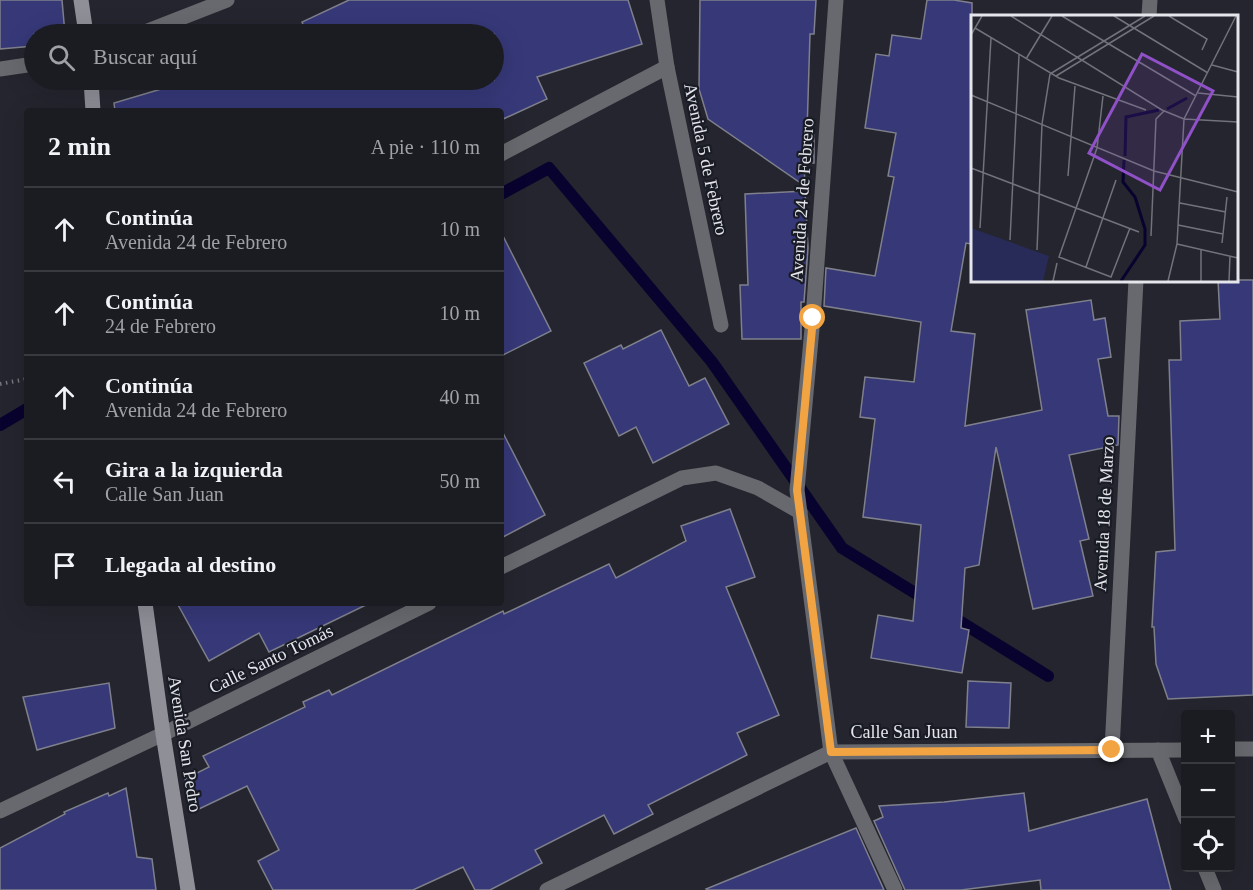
<!DOCTYPE html>
<html lang="es">
<head>
<meta charset="utf-8">
<style>
  body { margin:0; font-family:"Times New Roman",serif; background:#24252a; color:#f1f3f6 }
  .controls { position:absolute; right:18px; bottom:18px; display:grid; overflow:hidden; border-radius:6px; box-shadow:0 6px 24px #0002 }
  .controls button { width:54px; height:54px; display:grid; place-items:center; padding:0; border:0; border-bottom:2px solid #393a40; background:#1b1c22; color:#f1f3f6; font:30px sans-serif }
  .stop { position:absolute; width:18px; height:18px; margin:-14px; border:4px solid #f3a442; border-radius:50%; background:#fff }
  .stop.end { background:#f3a442; border-color:#fff; box-shadow:0 2px 6px #0008 }
  .list { margin:0; padding:0; list-style:none }
  h2 { display:flex; justify-content:space-between; align-items:center; height:78px; margin:0; padding:0 24px; font-size:26px }
  h2 small { font-size:20px; font-weight:400; color:#a0a1a5 }
  .list li { display:grid; grid-template-columns:39px 1fr auto; gap:18px; align-items:center; box-sizing:border-box; height:84px; padding:0 24px; border-top:2px solid #393a40 }
  .list b { display:block; font-size:22px; white-space:nowrap }
  .list p { margin:0; font-size:20px; white-space:nowrap; color:#a0a1a5 }
  .list em { font-size:20px; font-style:normal; color:#a0a1a5 }
  .icon { flex:none; width:33px; height:33px; fill:none; stroke:currentColor; stroke-width:2; stroke-linecap:round; stroke-linejoin:round }
  .map { position:relative; flex:none; width:1253px; height:890px; overflow:hidden }
  .search { position:absolute; background:#1b1c22; box-shadow:0 6px 24px #0002; left:24px; top:24px; width:480px; height:66px; display:flex; align-items:center; gap:15px; box-sizing:border-box; padding:0 21px; border-radius:33px; color:#a0a1a5; font-size:22px }
  .panel { position:absolute; background:#1b1c22; box-shadow:0 6px 24px #0002; left:24px; top:108px; width:480px; height:498px; border-radius:6px }
  .map>svg:first-child { display:block }
</style>
</head>
<body>
<div class="map">
<svg width="1253" height="890" viewBox="0 0 1253 890">
  <rect width="100%" height="100%" fill="#24252e"/>
  <g fill="none" stroke-linecap="round" stroke-linejoin="round">
    <g stroke="#08022e" stroke-width="12">
      <polyline points="501,194 549,168 712,362 842,548 928,601"/>
      <polyline points="0,425 27,409"/>
      <polyline points="948,614 1048,676"/>
    </g>
  </g>
  <g fill="#363878" stroke="#7f808c" stroke-width="1.5">
    <polygon points="0,0 62,0 65,34 34,34 34,46 0,49"/>
    <polygon points="349,0 628,0 642,44 537,77 547,99 501,120 501,111 115,111 114,103 168,87 164,80 494,80 494,34 307,34 302,22"/>
    <polygon points="700,0 816,0 814,34 810,34 807,132 814,132 814,163 804,163 805,186 708,119 699,89"/>
    <polygon points="927,0 954,0 972,3 972,244 966,243 951,331 975,334 965,426 1042,410 1026,310 1091,300 1094,320 1105,318 1111,357 1098,359 1108,416 1119,416 1118,445 1069,455 1089,539 1080,541 1093,596 1033,609 996,447 979,565 965,568 961,628 969,630 962,673 871,658 878,615 913,621 921,525 863,517 875,419 860,417 865,377 914,382 921,322 824,306 826,268 875,276 894,177 888,176 896,133 865,128 876,54 889,56 892,35 921,39"/>
    <polygon points="805,191 808,248 804,302 801,302 801,339 742,339 740,285 748,285 745,194"/>
    <polygon points="501,232 551,331 501,356"/>
    <polygon points="1218,280 1253,280 1253,695 1168,699 1156,664 1154,627 1152,627 1156,552 1175,550 1169,360 1181,360 1180,321 1220,319"/>
    <polygon points="661,330 689,386 705,378 729,424 653,463 636,427 619,436 584,363 621,345 623,349"/>
    <polygon points="501,429 545,515 501,538"/>
    <polygon points="730,509 755,577 726,587 779,715 737,733 747,755 648,805 653,814 614,834 604,815 535,850 542,863 490,890 475,890 463,867 413,890 273,890 258,861 279,850 247,786 199,809 185,779 209,767 203,756 305,707 303,702 329,690 332,695 503,611 504,614 609,564 616,578 686,541 681,526"/>
    <polygon points="177,603 370,603 269,652 259,633 209,661"/>
    <polygon points="968,681 1011,683 1009,728 966,727"/>
    <polygon points="109,683 115,728 37,750 23,697"/>
    <polygon points="126,788 137,857 152,859 156,890 0,890 0,848 65,814 64,812 108,793 109,796"/>
    <polygon points="1024,793 1029,831 1147,799 1171,890 1041,890 1040,880 961,890 905,890 874,821 883,817 879,806 944,802"/>
    <polygon points="856,828 884,890 707,890 706,889"/>
  </g>
  <g fill="none" stroke-linecap="round" stroke-linejoin="round">
    <polyline stroke="#74757d" stroke-width="4" stroke-dasharray="1.5 4.5" stroke-linecap="butt" points="0,384 27,379"/>
    <polyline stroke="#68696e" stroke-width="15" points="501,154 667,67"/>
    <g stroke="#68696e" stroke-width="15">
      <polyline points="657,0 667,67 721,325"/>
      <polyline points="836,0 813,318 797,490 831,752 895,890"/>
      <polyline points="1149,16 1150,0"/>
      <polyline points="140,34 227,0"/>
      <polyline points="0,69 34,64"/>
      <polyline points="501,567 682,478 716,473 758,488 800,512"/>
      <polyline points="1230,749 1253,749"/>
      <polyline points="1112,750 1136,280"/>
      <polyline points="1158,750 1186,819"/>
      <polyline points="0,811 163,734 429,603"/>
      <polyline points="1205,868 1214,890"/>
      <polyline points="547,890 831,752 1186,750"/>
    </g>
    <g stroke="#8e8f97" stroke-width="15">
      <polyline points="81,0 86,34"/>
      <polyline points="91,80 93,111"/>
      <polyline points="145,603 163,734 188,890"/>
    </g>
  </g>
  <g fill="none" stroke-linecap="round" stroke-linejoin="round">
    <polyline stroke="#f3a442" stroke-width="8" points="813,318 797,490 831,752 1112,750"/>
  </g>
  <g text-anchor="middle" stroke-width="4.5" stroke-linejoin="round" paint-order="stroke">
    <g font-size="18" fill="#e5e6ec" stroke="#1a1c25">
      <text transform="translate(706 159) rotate(78)" y="6">Avenida 5 de Febrero</text>
      <text transform="translate(802 200) rotate(-86)" y="6">Avenida 24 de Febrero</text>
      <text transform="translate(1104 514) rotate(-87)" y="6">Avenida 18 de Marzo</text>
      <text transform="translate(271 659) rotate(-26)" y="6">Calle Santo Tomás</text>
      <text x="904" y="738">Calle San Juan</text>
      <text transform="translate(185 744) rotate(81)" y="6">Avenida San Pedro</text>
    </g>
  </g>
  <g transform="translate(971 15)">
    <rect width="267" height="267" fill="#24252e"/>
    <path d="M 0,213 L 78,241 L 72,266 L 0,266 Z" fill="#282b57"/>
    <path fill="none" stroke="#08022e" stroke-width="3" d="M 196,94 L 216,83M 154,141 L 155,102 L 188,95M 150,266 L 174,230 L 174,214 L 164,182 L 152,167 L 153,145"/>
    <path fill="none" stroke="#71727a" stroke-width="1.5" d="M 40,1 L 191,95 L 213,104 L 267,107M 91,1 L 225,81M 143,1 L 237,58M 198,1 L 236,24 L 231,35M 4,13 L 88,63 L 175,95M 0,20 L 11,1M 55,44 L 81,1M 241,50 L 267,57M 79,59 L 174,1M 85,61 L 183,1M 227,78 L 267,82M 0,80 L 183,156 L 267,177M 132,81 L 126,133 L 88,242 L 140,262 L 159,213M 0,153 L 168,217M 97,161 L 104,71M 209,188 L 255,197M 207,210 L 252,219M 9,213 L 20,23M 180,221 L 185,104 L 193,96M 39,225 L 48,40M 251,228 L 256,182M 206,229 L 267,243M 66,235 L 71,109 L 79,59M 115,252 L 145,165M 82,266 L 86,248M 197,266 L 206,229 L 213,104 L 265,1M 230,266 L 230,235M 258,266 L 259,241"/>
    <path fill="#9051c8" fill-opacity="0.15" stroke="#9051c8" stroke-width="3" d="M 171,39 L 242,76 L 189,175 L 118,138 Z"/>
    <rect width="267" height="267" fill="none" stroke="#e5e6ec" stroke-width="3"/>
  </g>
</svg>
<div class="controls">
<button>+</button>
<button>−</button>
<button><svg class="icon" aria-label="locate" viewBox="0 0 24 24"><circle cx="12" cy="12" r="6"/><path d="M12 2v4M12 18v4M2 12h4M18 12h4"/></svg></button>
</div>
<div class="stop" style="left:813px;top:318px"></div>
<div class="stop end" style="left:1112px;top:750px"></div>
<div class="search"><svg class="icon" aria-label="search" viewBox="0 0 24 24"><circle cx="10" cy="10" r="6"/><path d="M15 15l6 6"/></svg>Buscar aquí</div>
<section class="panel">
<h2>2 min<small>A pie · 110 m</small></h2>
<ul class="list">
<li><svg class="icon" aria-label="ahead" viewBox="0 0 24 24"><path d="M12 20V5M6 11l6-6 6 6"/></svg><div><b>Continúa</b><p>Avenida 24 de Febrero</p></div><em>10 m</em></li>
<li><svg class="icon" aria-label="ahead" viewBox="0 0 24 24"><path d="M12 20V5M6 11l6-6 6 6"/></svg><div><b>Continúa</b><p>24 de Febrero</p></div><em>10 m</em></li>
<li><svg class="icon" aria-label="ahead" viewBox="0 0 24 24"><path d="M12 20V5M6 11l6-6 6 6"/></svg><div><b>Continúa</b><p>Avenida 24 de Febrero</p></div><em>40 m</em></li>
<li><svg class="icon" aria-label="left" viewBox="0 0 24 24"><path d="M17 20v-9H6M10 6l-5 5 5 5"/></svg><div><b>Gira a la izquierda</b><p>Calle San Juan</p></div><em>50 m</em></li>
<li><svg class="icon" aria-label="arrive" viewBox="0 0 24 24"><path d="M6 21V4h12l-3 4 3 4H6"/></svg><div><b>Llegada al destino</b></div></li>
</ul>
</section>
</div>
</body>
</html>
